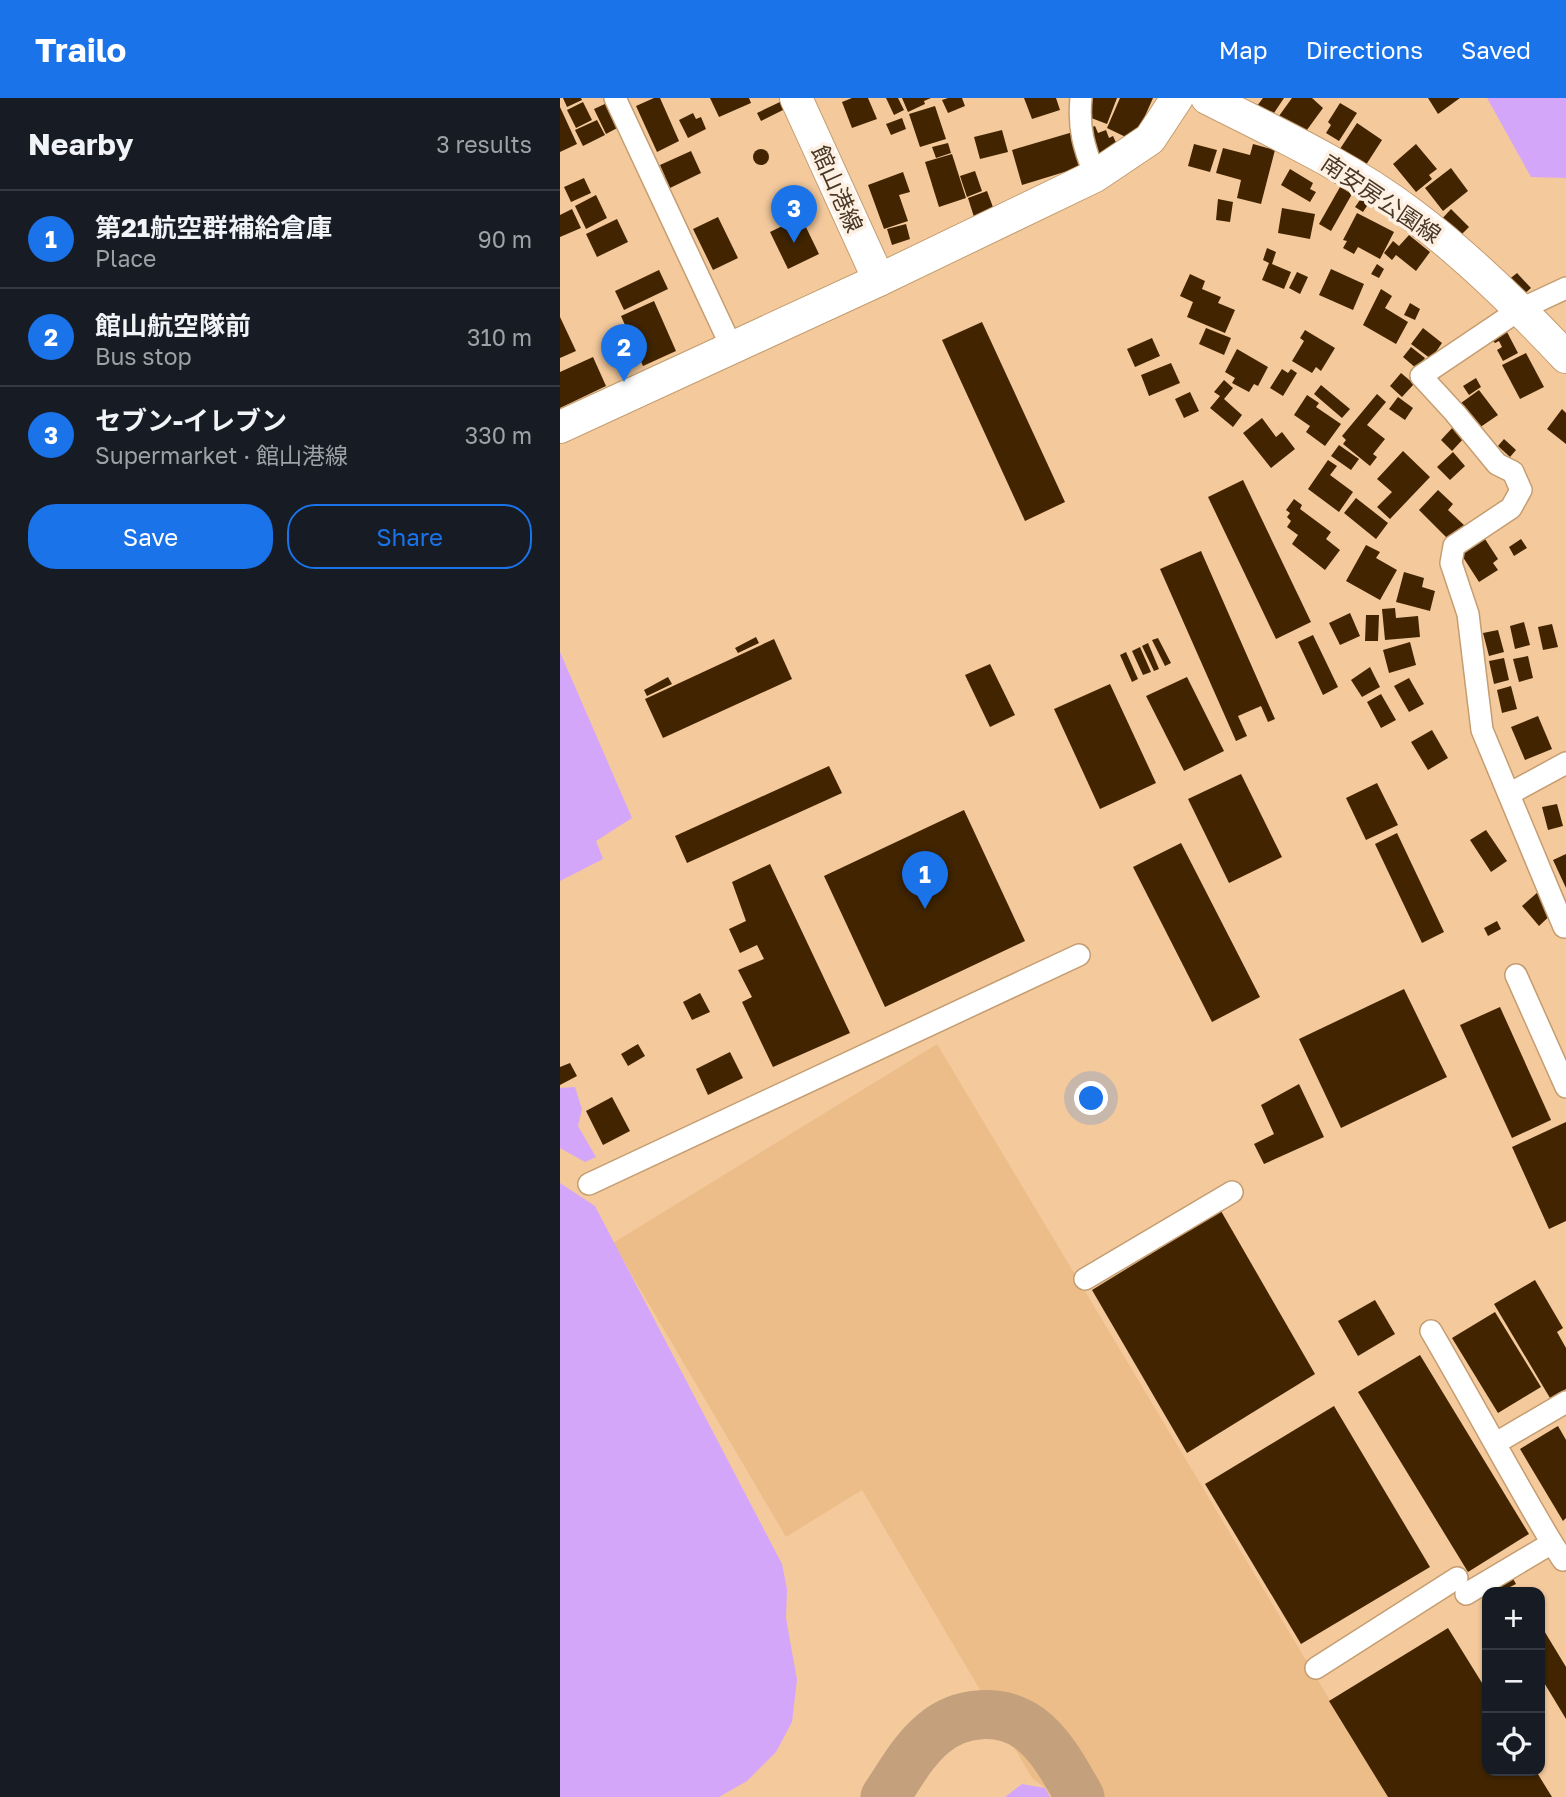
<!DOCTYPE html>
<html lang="en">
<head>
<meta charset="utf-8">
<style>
  body { margin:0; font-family:"Golos Text","Noto Sans JP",sans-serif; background:#20242c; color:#f1f3f6 }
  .controls { position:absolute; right:21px; bottom:21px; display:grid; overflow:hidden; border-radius:14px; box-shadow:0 2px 5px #0004 }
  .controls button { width:63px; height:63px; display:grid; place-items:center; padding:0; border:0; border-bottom:2px solid #363941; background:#171b24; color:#f1f3f6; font:35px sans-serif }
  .you { position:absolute; left:532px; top:1001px; width:24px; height:24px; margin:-18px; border:5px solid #fff; border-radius:50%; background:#1a73e8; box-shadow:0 0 0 10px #1a73e833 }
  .badge { display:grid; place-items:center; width:46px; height:46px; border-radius:50%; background:#1a73e8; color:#fff; font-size:23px; font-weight:700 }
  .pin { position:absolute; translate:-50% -58px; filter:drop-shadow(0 2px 4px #0008) }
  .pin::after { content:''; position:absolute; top:37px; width:24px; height:21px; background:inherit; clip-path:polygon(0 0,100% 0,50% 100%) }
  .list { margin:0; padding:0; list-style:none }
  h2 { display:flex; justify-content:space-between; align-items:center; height:91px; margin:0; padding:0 28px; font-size:30px }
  h2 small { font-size:23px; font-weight:400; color:#9ea1a6 }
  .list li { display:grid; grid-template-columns:46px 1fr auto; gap:21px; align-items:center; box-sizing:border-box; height:98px; padding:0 28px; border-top:2px solid #363941 }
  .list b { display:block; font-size:26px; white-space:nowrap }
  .list p { margin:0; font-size:23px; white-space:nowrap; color:#9ea1a6 }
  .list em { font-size:23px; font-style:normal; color:#9ea1a6 }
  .actions { display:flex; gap:14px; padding:21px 28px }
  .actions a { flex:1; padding:16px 0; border:2px solid #1a73e8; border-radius:28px; text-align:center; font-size:24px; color:#1a73e8 }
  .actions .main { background:#1a73e8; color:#fff }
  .icon { flex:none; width:38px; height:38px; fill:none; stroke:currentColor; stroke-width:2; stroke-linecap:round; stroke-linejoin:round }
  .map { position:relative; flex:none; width:1006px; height:1699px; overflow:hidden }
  header { display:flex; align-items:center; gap:42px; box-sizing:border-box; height:98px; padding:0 35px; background:#1a73e8; color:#fff }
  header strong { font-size:33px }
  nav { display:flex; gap:38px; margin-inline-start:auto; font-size:24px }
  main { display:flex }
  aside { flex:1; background:#171b24 }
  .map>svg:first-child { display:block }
</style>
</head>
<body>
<header>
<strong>Trailo</strong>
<nav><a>Map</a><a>Directions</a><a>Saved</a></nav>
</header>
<main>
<aside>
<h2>Nearby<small>3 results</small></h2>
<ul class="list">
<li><span class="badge">1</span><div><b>第21航空群補給倉庫</b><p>Place</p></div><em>90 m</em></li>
<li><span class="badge">2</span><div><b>館山航空隊前</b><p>Bus stop</p></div><em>310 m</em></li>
<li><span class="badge">3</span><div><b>セブン-イレブン</b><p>Supermarket · 館山港線</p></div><em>330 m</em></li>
</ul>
<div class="actions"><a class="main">Save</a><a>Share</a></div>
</aside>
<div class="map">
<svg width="1006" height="1699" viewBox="0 0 1006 1699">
  <rect width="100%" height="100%" fill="#f4ca9d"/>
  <polygon fill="#ecbd89" points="377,946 828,1699 491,1699 485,1690 472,1680 302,1392 226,1439 53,1145"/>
  <g fill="#d4a6fa">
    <polygon points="927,0 1006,0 1006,80 971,79"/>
    <polygon points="0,554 72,720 36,743 43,761 0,783"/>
    <polygon points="15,989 22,1011 18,1028 36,1059 25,1064 0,1050 0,990"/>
    <polygon points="0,1085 35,1108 222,1466 227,1491 226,1520 237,1582 232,1624 216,1654 187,1683 159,1699 0,1699"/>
    <polygon points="462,1686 485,1690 490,1699 445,1699"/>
  </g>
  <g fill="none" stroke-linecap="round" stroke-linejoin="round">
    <path stroke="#c4a17c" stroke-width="49" d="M 325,1699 C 340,1677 353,1652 374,1635 C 400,1613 441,1610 469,1630 C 492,1647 506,1675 520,1699"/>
  </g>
  <g fill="#422500">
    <polygon points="3,0 21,0 22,2 7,9"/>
    <polygon points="94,0 100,0 119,43 97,54 76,8"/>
    <polygon points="150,0 189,0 191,5 159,19"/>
    <polygon points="292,0 308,0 317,21 292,30 282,4"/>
    <polygon points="326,0 338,0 344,12 334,17"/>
    <polygon points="342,0 371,0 364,3 365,6 348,14"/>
    <polygon points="388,0 402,0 405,8 388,15 382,2"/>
    <polygon points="464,0 496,0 500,12 472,21"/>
    <polygon points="533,0 557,0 547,26 526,18"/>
    <polygon points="560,0 593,0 574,43 547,30"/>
    <polygon points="703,0 724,0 712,18 697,8"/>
    <polygon points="732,0 752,0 763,10 744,36 719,18"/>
    <polygon points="868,0 900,0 878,16"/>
    <polygon points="222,3 225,11 201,23 197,15"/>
    <polygon points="23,4 32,22 16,30 7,12"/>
    <polygon points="47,5 59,29 46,36 34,11"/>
    <polygon points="780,5 797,15 779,43 766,35 771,27 768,24"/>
    <polygon points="375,8 386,41 360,49 349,16"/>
    <polygon points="0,9 17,46 0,54"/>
    <polygon points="133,15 136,21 141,19 146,31 128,40 119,22"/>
    <polygon points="342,20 346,31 331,37 326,26"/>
    <polygon points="37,22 45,37 23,48 15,32"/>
    <polygon points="797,25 822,42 804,70 778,54"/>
    <polygon points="535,28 538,35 546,32 549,40 553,38 559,51 534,63 527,31"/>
    <polygon points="442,32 448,54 420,61 414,39"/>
    <polygon points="513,34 524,68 462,87 452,52"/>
    <polygon points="388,45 391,55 376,60 372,49"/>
    <polygon points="634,46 657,52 650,74 628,68"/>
    <polygon points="693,46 715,52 701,106 677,100 681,82 656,75 663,50 690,57"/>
    <polygon points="856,46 877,71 869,77 872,81 856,94 833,66"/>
    <circle cx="201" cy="59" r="8"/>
    <polygon points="131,53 141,75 110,90 100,67"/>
    <polygon points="392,56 406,100 379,109 365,64"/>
    <polygon points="891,70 908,93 883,113 865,90"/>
    <polygon points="730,71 753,85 750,91 756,94 750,104 721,87"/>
    <polygon points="415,73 422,93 407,99 400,78"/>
    <polygon points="343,74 350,94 339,97 348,123 324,131 308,87"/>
    <polygon points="24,80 31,95 11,104 4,89"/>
    <polygon points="780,89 792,96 771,133 759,126"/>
    <polygon points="427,93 434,112 414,119 408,100"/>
    <polygon points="36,97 47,120 26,131 15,108"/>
    <polygon points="802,99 809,105 803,114 795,109"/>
    <polygon points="658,101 673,104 670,124 656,122"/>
    <polygon points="722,110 755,116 750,141 718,135"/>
    <polygon points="12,111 21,130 0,139 0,117"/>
    <polygon points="891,111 909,129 898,140 880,123"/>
    <polygon points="797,115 834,134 820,161 798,149 794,156 783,150 787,143 783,142"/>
    <polygon points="158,119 178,160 153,172 133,131"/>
    <polygon points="241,119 259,156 228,171 210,134"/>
    <polygon points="57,121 68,144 37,159 26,136"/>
    <polygon points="346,126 350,141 332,147 327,131"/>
    <polygon points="849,137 870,154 856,173 836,157 832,162 824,155 833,143 839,148"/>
    <polygon points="707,150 716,154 712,166 731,174 724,191 702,182 709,165 703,162"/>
    <polygon points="817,166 824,171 819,180 811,176"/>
    <polygon points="771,171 804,186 793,212 759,197"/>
    <polygon points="99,172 108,191 64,212 55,193"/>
    <polygon points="737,174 748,179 740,196 729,190"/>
    <polygon points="957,175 971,190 962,198 947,183"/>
    <polygon points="630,176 645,183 642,191 661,199 658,205 675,212 665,235 627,219 633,204 620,198"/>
    <polygon points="821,191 832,198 825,210 848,224 836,246 803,227"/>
    <polygon points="94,203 116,253 83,268 61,218"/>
    <polygon points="850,205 860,211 855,222 844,217"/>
    <polygon points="0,219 16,253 0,260"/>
    <polygon points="422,224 505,404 465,423 382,242"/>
    <polygon points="646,230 671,240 664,257 639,246"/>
    <polygon points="863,230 882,245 871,261 851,246"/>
    <polygon points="745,232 775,250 761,273 756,269 752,275 732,263 744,243 740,240"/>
    <polygon points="947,234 958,255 943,263 937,252 942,249 939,243 935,245 932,242"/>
    <polygon points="592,240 600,258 575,269 567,251"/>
    <polygon points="851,249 865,260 857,271 843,259"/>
    <polygon points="677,251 708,269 698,288 694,286 689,294 672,285 675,280 665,274"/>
    <polygon points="966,255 984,289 960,301 942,267"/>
    <polygon points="33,259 46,288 0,310 0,274"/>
    <polygon points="611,265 620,285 589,298 581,277"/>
    <polygon points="722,271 728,275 731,271 737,275 723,298 710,290"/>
    <polygon points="841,275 854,286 842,299 830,288"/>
    <polygon points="916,280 921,289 909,297 903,288"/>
    <polygon points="664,282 673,290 664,301 682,317 673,329 650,310 660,298 654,294"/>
    <polygon points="761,287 790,311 782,320 754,296"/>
    <polygon points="919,292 938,317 919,330 901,305"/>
    <polygon points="630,294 639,313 624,320 615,301"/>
    <polygon points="817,296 826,304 807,327 825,341 813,356 817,359 810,368 783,346 786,342 782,338"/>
    <polygon points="747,297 759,305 756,309 781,326 765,348 746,334 750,328 734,317"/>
    <polygon points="838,299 853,310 845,322 829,311"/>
    <polygon points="1002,311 1006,315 1006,346 987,331"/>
    <polygon points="702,320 716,339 722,334 735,351 711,370 683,335"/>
    <polygon points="894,328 905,339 892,353 881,342"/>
    <polygon points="944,341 956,352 950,359 938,348"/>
    <polygon points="779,347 799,361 791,372 771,358"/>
    <polygon points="843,353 870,379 830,421 817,409 832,394 817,381"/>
    <polygon points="893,354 905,368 890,382 877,369"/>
    <polygon points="768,362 777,368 770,377 793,394 779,414 748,391"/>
    <polygon points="683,382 751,524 716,541 648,399"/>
    <polygon points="878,392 893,406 888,412 905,428 890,443 859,412"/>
    <polygon points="796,400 828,425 816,441 784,415"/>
    <polygon points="734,401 742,407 740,411 771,434 766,441 780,452 765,472 732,446 738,437 727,429 731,423 727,419 730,415 726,412"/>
    <polygon points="925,441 938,461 933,465 938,472 919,484 901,456"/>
    <polygon points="961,441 967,450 954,458 949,449"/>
    <polygon points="806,447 820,454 816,460 837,472 820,502 786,483"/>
    <polygon points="641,453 715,621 708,624 701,608 678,618 687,638 676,643 600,471"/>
    <polygon points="844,474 864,480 862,489 875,493 870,513 836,504"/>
    <polygon points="835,510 836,520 858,518 860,539 825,542 822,511"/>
    <polygon points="790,515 800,538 780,547 769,525"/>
    <polygon points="806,517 819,517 818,543 805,543"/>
    <polygon points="964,524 970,547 955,551 950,528"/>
    <polygon points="992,526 998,549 983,552 978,529"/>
    <polygon points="938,532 944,554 929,558 923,535"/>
    <polygon points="753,537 778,589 763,597 738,544"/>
    <polygon points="196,539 199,545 178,555 175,550"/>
    <polygon points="598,540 611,565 605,568 592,542"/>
    <polygon points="214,541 232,581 103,640 85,601"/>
    <polygon points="850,544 856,567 829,575 823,552"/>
    <polygon points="588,545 599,571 594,573 582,548"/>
    <polygon points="580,549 591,574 583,577 572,553"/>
    <polygon points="566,554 578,581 572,584 560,557"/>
    <polygon points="968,558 973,580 959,584 953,561"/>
    <polygon points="944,560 949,582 934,586 929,563"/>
    <polygon points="430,566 455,617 430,629 405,577"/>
    <polygon points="810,569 820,589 802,599 791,582"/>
    <polygon points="108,579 112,586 87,598 84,592"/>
    <polygon points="627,579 664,653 624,673 586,598"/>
    <polygon points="849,580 864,606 849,614 834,588"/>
    <polygon points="550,586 596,685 540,711 494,611"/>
    <polygon points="951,588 957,611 942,615 937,592"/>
    <polygon points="821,596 836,622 821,630 807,604"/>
    <polygon points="978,618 992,651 965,662 951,629"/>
    <polygon points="872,632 888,660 868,672 851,644"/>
    <polygon points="269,668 282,695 127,765 115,738"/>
    <polygon points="681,676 722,759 669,785 628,701"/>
    <polygon points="817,685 838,727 806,742 786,700"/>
    <polygon points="997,706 1003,728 988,732 982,709"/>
    <polygon points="404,712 465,843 325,909 264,778"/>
    <polygon points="926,732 947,763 931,774 910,742"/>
    <polygon points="837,735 884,834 862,845 815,746"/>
    <polygon points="621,745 700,899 652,924 573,769"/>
    <polygon points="1006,756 1006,790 993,762"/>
    <polygon points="210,766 290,935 213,969 182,904 192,899 178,872 204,861 197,847 180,855 169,831 186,823 172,784"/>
    <polygon points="978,794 995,813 979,828 962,808"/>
    <polygon points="937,823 941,831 928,838 924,830"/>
    <polygon points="844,891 887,979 781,1030 739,941"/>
    <polygon points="140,895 150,914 132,922 123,904"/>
    <polygon points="940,909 991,1022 952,1040 900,927"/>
    <polygon points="78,946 85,958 68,968 61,956"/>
    <polygon points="170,954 183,980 148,997 136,971"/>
    <polygon points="10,965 17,978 0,987 0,969"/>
    <polygon points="739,986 764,1039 704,1066 694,1046 714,1036 701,1007"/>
    <polygon points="52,999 70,1033 43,1047 26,1013"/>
    <polygon points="1006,1024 1006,1123 989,1131 952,1049"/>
    <polygon points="661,1113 755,1276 627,1355 532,1192"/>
    <polygon points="975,1182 1003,1230 997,1234 1006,1250 1006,1291 990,1300 934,1206"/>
    <polygon points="815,1202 835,1236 798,1258 778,1223"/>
    <polygon points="935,1214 981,1289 938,1315 892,1240"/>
    <polygon points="860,1257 969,1436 908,1474 798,1294"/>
    <polygon points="774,1308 870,1469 741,1546 645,1386"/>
    <polygon points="998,1328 1006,1342 1006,1420 1003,1423 960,1351"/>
    <polygon points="951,1477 956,1486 940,1494 930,1494 928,1490"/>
    <polygon points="980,1526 1006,1569 1006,1621 980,1578"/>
    <polygon points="888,1530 927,1593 927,1673 976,1673 992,1699 828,1699 769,1603"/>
  </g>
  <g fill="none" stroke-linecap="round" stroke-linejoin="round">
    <g stroke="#c59d70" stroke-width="24">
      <g id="street">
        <polyline points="55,0 172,250"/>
        <path d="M 521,0 C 518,31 524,49 535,78"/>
        <polyline points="949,696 1006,665"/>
        <polyline points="1004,829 922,632 908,516 891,465 894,448 951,410 961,392 953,374 937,366 895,315 861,278 959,212 1006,190"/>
        <polyline points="956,877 1006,989"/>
        <polyline points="29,1086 519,857"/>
        <polyline points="525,1181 672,1094"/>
        <path d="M 871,1233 C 912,1303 950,1375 992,1445 L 906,1496"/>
        <polyline points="936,1345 1006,1304"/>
        <polyline points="992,1445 1003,1462 1006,1460"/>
        <polyline points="756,1570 897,1480"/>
      </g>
    </g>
    <g stroke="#c59d70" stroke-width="34">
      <g id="secondary">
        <polyline points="236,0 319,182"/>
        <path d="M 647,0 C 716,35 788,68 850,115 C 905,156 959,209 1006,259"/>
        <polyline points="0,329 319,182 535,78 590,41 617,0"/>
      </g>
    </g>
    <use href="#street" stroke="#fff" stroke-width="21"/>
    <use href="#secondary" stroke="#fff" stroke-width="32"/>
  </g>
  <g text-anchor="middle" stroke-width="7" stroke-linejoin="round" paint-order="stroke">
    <g font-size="23" fill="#493826" stroke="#fef1e4">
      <text transform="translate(277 91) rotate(66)" y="8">館山港線</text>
      <text transform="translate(821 101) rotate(34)" y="8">南安房公園線</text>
    </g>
  </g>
</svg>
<div class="controls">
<button>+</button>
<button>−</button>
<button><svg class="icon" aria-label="locate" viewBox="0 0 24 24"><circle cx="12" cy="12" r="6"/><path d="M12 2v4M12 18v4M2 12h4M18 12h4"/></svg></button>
</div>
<div class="you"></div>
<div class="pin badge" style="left:365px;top:811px">1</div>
<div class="pin badge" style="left:64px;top:284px">2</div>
<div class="pin badge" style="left:234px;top:145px">3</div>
</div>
</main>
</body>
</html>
